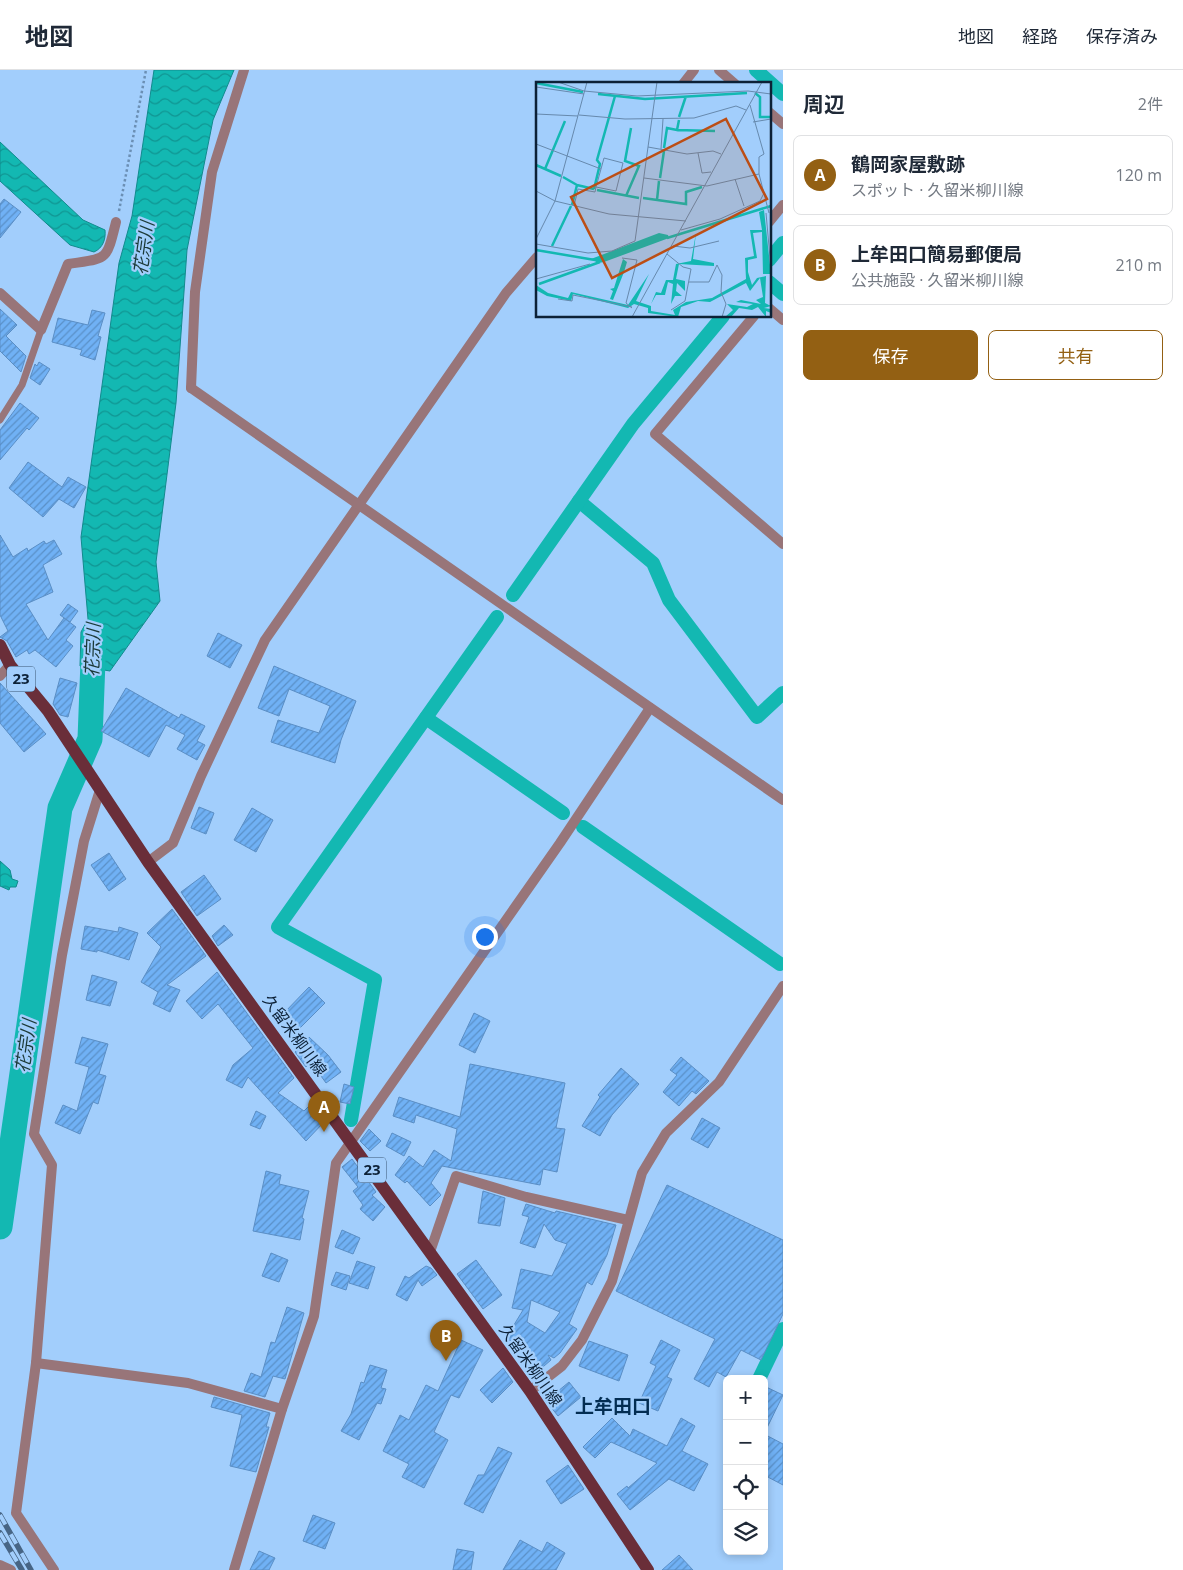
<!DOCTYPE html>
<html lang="ja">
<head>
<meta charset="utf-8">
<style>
  body { margin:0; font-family:"Open Sans","Noto Sans JP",sans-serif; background:#f2f2f3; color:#1f2937 }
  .controls { position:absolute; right:15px; bottom:15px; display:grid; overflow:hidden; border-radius:8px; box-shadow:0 2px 8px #0003 }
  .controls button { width:45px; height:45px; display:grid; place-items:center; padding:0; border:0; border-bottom:1px solid #e0e1e3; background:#fff; color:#1f2937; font:25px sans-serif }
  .you { position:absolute; left:484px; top:866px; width:18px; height:18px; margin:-12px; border:4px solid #fff; border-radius:50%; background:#1a73e8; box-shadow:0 0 0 8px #1a73e833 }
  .badge { display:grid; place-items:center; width:32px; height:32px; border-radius:50%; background:#936013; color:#fff; font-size:16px; font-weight:700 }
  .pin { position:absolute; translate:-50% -41px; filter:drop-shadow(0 1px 2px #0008) }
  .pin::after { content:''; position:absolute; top:26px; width:18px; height:15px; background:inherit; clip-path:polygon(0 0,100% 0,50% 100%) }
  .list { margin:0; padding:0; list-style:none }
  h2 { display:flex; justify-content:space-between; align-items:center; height:65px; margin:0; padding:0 20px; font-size:21px }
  h2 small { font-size:16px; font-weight:400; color:#747a83 }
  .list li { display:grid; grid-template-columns:32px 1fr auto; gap:15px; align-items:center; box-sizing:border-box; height:80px; margin:0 10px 10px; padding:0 10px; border:1px solid #e0e1e3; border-radius:8px }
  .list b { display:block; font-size:19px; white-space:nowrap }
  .list p { margin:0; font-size:16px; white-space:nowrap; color:#747a83 }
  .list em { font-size:16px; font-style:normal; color:#747a83 }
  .actions { display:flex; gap:10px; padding:15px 20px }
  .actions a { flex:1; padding:11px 0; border:1px solid #936013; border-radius:8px; text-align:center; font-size:18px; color:#936013 }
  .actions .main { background:#936013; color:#fff }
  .icon { flex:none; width:28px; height:28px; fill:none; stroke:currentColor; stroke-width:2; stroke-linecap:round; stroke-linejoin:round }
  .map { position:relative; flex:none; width:783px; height:1500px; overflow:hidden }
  header { display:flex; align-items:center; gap:30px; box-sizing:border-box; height:70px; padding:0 25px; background:#fff; border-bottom:1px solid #e0e1e3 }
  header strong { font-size:24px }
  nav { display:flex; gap:28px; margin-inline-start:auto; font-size:18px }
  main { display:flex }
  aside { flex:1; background:#fff }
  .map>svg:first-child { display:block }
</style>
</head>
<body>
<header>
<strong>地図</strong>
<nav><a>地図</a><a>経路</a><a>保存済み</a></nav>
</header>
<main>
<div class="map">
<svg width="783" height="1500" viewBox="0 0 783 1500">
  <defs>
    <pattern id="water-waves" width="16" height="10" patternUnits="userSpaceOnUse" patternTransform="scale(1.25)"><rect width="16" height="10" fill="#13b8b2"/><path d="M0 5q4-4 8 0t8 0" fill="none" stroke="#109592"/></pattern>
    <pattern id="building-hatch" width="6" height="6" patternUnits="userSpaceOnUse" patternTransform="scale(1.25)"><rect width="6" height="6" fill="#70b1f5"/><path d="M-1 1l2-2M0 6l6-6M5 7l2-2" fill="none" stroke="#5a90c7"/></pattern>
  </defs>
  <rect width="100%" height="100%" fill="#a2cefc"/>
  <g fill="url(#water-waves)" stroke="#118b8d">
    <polygon points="154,0 234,0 213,50 187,180 176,333 156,492 160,531 110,601 80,596 81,562 88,549 81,467 119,193 132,146"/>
    <path d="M 0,72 L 83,150 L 105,160 C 106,169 103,178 94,182 L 70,175 L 0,111 Z"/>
    <polygon points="0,791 10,800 12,809 18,811 16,817 10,817 9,820 0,816"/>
  </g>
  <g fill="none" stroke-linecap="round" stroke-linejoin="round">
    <g stroke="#13b8b2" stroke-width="14">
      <polyline points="756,0 783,24"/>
      <polyline points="769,190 783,173"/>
      <polyline points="769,212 783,224"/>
      <polyline points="579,431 653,493 669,530 757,647 783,623"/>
      <polyline points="513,525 633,354 723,246"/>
      <polyline points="426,648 563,743"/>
      <polyline points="583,757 780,894"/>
      <polyline points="351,1050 375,910 278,857 497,547"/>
      <polyline points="759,1309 783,1259"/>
    </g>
    <polyline stroke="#13b8b2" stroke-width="25" points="0,1157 60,738 90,669 94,565"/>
  </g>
  <g fill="url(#building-hatch)" stroke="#5a8ec5" fill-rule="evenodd">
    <polygon points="4,129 21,142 0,168 0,134"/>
    <polygon points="0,239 17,255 6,266 26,286 21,302 0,281"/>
    <polygon points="92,240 105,243 98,266 101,267 95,290 80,285 82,280 52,272 58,248 88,255"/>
    <polygon points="39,292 50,299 40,315 30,308 35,294 37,296"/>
    <polygon points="20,333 39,348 29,360 27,358 0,390 0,360"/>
    <polygon points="28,392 62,417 68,407 86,417 74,438 59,429 43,447 9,418"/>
    <polygon points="0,465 13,487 27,478 28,481 44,471 46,474 54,470 62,484 43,495 53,522 26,534 48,570 64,548 76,557 66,570 73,576 56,597 35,580 29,584 27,580 16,587 7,571 0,567 8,561 0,545"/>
    <polygon points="68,534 78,541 70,552 60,545"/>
    <polygon points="218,563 242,575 230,598 207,586"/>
    <polygon points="274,596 356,631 341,670 335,693 271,672 278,650 319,663 330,636 289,619 279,646 258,638"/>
    <polygon points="60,608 77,613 68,647 60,645 53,634"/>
    <polygon points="0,613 46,664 24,682 0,653"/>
    <polygon points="126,618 179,648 181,644 205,656 197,671 205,675 197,690 177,679 185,665 166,655 149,687 101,661"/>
    <polygon points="199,737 214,743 206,764 191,758"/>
    <polygon points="252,738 273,750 256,782 234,770"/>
    <polygon points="109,783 126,809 109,821 91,795"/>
    <polygon points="204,805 221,829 197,846 181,822"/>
    <polygon points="172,839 206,886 167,915 180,920 170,942 153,934 158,922 141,912 161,877 147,863"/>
    <polygon points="224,855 233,865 218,876 212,866"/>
    <polygon points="85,856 118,862 119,857 138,863 129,890 97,880 97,882 81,879"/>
    <polygon points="217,902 294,1008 278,1023 304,1041 311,1034 325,1051 306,1071 248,1007 242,1018 226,1010 233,995 253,978 218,934 202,949 186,931"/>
    <polygon points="92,905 117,912 110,936 86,930"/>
    <polygon points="309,917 325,933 298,960 283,944"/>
    <polygon points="474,943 490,951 475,983 459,975"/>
    <polygon points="82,967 108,974 99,1004 106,1006 98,1034 93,1032 80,1064 55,1053 63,1035 77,1041 89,997 75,993"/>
    <polygon points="309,967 328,985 341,1002 326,1013 311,992 306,997 295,982"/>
    <polygon points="681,987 709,1011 696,1024 692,1021 679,1036 663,1022 677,1005 670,1000"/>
    <polygon points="470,994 565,1013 556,1058 565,1059 557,1102 543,1099 540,1115 442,1096 431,1113 441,1125 430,1136 407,1111 405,1113 395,1105 409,1086 423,1097 434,1080 451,1091 457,1059 416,1045 414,1053 393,1046 399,1027 460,1047"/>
    <polygon points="621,998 639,1014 612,1045 600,1066 582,1056 600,1027 598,1025"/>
    <polygon points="344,1014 354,1017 350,1034 340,1032"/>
    <polygon points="256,1041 266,1046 260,1059 250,1055"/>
    <polygon points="702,1048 720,1058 708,1078 691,1069"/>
    <polygon points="369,1059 381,1071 370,1081 360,1071"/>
    <polygon points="392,1063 411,1072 404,1086 386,1076"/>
    <polygon points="352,1089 376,1122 372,1125 385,1137 373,1151 360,1139 363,1135 353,1121 358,1117 342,1097"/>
    <polygon points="266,1101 281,1105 279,1114 309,1121 302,1148 304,1149 300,1170 253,1161"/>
    <polygon points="667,1115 783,1170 783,1244 761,1290 741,1280 726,1307 717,1302 709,1317 694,1309 715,1269 616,1221"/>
    <polygon points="483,1121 505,1128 500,1156 478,1153"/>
    <path d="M 526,1134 L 555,1143 L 556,1141 L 616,1155 L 607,1185 L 592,1215 L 587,1212 L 569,1254 L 577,1259 L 560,1283 L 554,1288 L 548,1285 L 551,1290 L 537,1302 L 525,1287 L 530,1283 L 506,1268 L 523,1240 L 512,1238 L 521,1199 L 552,1206 L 567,1174 L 555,1170 L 544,1154 L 535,1178 L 520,1173 L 529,1147 L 522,1145 ZM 531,1230 L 560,1242 L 545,1263 L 527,1252 Z"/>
    <polygon points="342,1160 360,1168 353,1184 335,1177"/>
    <polygon points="271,1183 288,1190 279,1212 262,1206"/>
    <polygon points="476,1190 502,1225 483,1239 457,1204"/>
    <polygon points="357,1191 375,1197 368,1219 349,1213"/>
    <polygon points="426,1196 431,1198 437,1205 422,1216 418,1210 407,1231 396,1225 405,1206 409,1208"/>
    <polygon points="336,1202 350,1206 346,1220 331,1215"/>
    <polygon points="287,1237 304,1243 285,1309 273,1306 265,1327 244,1321 251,1303 261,1307 271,1272 275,1273"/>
    <polygon points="461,1270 483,1280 459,1328 451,1325 434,1362 448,1370 424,1418 402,1407 409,1394 383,1381 400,1345 409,1350 426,1315 438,1321"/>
    <polygon points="661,1270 680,1280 667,1307 672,1309 658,1341 639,1333 656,1296 650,1293"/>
    <polygon points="589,1271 628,1285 619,1311 579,1296"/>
    <polygon points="370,1295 387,1300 381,1318 386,1319 381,1334 377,1333 359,1370 341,1361 351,1344 361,1312 364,1313"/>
    <polygon points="503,1298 513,1312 492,1333 480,1320"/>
    <polygon points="569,1312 581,1327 558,1346 546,1331"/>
    <polygon points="764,1316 783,1325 764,1364 783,1374 783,1415 764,1405"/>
    <polygon points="214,1327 270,1343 266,1357 269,1357 256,1402 230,1396 242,1345 211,1337"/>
    <polygon points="612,1348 630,1366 633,1359 667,1376 681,1348 695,1356 682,1381 708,1394 694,1421 669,1409 630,1440 617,1424 627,1416 628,1418 657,1393 611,1372 595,1388 583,1377"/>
    <polygon points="498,1377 512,1383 483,1443 464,1434 478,1405 484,1405"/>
    <polygon points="568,1395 584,1419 561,1434 546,1411"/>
    <polygon points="313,1445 335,1453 325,1479 303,1471"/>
    <polygon points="520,1470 542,1482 547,1472 565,1483 556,1500 503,1500"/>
    <polygon points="457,1479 474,1482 471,1500 453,1500"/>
    <polygon points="259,1481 275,1488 269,1500 250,1500"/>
    <polygon points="679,1485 693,1500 662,1500"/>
  </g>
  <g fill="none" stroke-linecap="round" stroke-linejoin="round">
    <polyline stroke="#6b8fb4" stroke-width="2.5" stroke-dasharray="2.5 2.5" stroke-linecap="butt" points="119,141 146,0"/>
    <polyline stroke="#987579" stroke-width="7" points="0,350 22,315 41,260"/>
    <g stroke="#987579" stroke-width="10">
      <polyline points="719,0 735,14"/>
      <polyline points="683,14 694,0"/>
      <polyline points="769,42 783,54"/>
      <polyline points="769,152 783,135"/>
      <path d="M 0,223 L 41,260 L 68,194 C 108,188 106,192 116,152"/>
      <polyline points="769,238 783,250"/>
      <polyline points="754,246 655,364 783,474"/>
      <polyline points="191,318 195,222 212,102 244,0"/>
      <polyline points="0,606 10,595"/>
      <polyline points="148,792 173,773 201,706 265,570 506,223 537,187"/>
      <polyline points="430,1182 456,1106 526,1127 628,1150"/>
      <polyline points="36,1293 188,1313 282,1339"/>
      <polyline points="530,1321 562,1296 582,1270 612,1211 642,1103 666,1063 719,1012 783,916"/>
      <polyline points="0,1495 11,1500"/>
      <polyline points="54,1500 16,1443 36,1293 52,1095 34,1064 62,885 84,771 100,720"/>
      <polyline points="234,1500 282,1339 314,1246 336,1093 560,773 650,638"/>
    </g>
    <polyline stroke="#987579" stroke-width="10" points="191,318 783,730"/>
    <polyline stroke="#6a2e39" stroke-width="12" points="0,575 10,595 48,641 148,792 530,1321 648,1500"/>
    <g stroke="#476585" stroke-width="5.5">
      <g id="rail">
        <polyline points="0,1445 31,1500"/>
        <polyline points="0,1463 22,1500"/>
      </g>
    </g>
    <use href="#rail" stroke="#a2cefc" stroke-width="4" stroke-dasharray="11" stroke-linecap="butt"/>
  </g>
  <g text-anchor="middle" stroke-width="4.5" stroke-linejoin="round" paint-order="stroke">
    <g fill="#a2cefc" stroke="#395572" stroke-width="1">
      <rect x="7" y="596.5" width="28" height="25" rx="4"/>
      <rect x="358" y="1087.5" width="28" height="25" rx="4"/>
    </g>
    <g font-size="15" font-weight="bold" fill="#0c2137">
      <text x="21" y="614">23</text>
      <text x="372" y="1105">23</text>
    </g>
    <g font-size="16" fill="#0c2137" stroke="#a2cefc">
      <text transform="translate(295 965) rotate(54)" y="6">久留米柳川線</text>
      <text transform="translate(531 1295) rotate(55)" y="6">久留米柳川線</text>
    </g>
    <g font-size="18" font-style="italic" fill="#1b3937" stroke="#a2cefc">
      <text transform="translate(144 178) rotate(-82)" y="6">花宗川</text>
      <text transform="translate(93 580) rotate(-88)" y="6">花宗川</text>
      <text transform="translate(26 976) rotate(-82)" y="6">花宗川</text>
    </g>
    <g font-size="19" font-weight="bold" fill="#032d52" stroke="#a2cefc">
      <text x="613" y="1343">上牟田口</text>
    </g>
  </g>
  <g transform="translate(536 12)">
    <rect width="235" height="235" fill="#a2cefc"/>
    <path d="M 228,128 L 235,192 L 227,192 L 226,150 L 217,151 L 221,176 L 212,178 L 212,190 L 216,203 L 221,196 L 230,194 L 229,221 L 235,224 L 228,226 L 235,227 L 235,231 L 230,229 L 230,235 L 222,225 L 216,228 L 203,226 L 195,235 L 189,235 L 197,228 L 191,222 L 211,225 L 217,222 L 200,220 L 205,218 L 225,222 L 220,218 L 227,215 L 224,196 L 214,209 L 210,201 L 174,220 L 162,219 L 145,225 L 142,235 L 112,231 L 112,226 L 98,222 L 92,226 L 37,212 L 35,219 L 11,214 L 0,208 L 0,203 L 12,211 L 32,216 L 35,210 L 92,223 L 113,192 L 100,219 L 115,224 L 115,229 L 139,233 L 137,228 L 150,220 L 176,216 L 210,197 L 209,176 L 218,174 L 214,148 L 226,148 L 223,130 ZM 123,151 L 132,153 L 133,156 L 68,180 L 62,181 L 55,177 ZM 160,151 L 157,177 L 178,181 L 178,184 L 143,182 L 140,197 L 149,199 L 149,209 L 141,201 L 140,209 L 146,214 L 139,214 L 135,222 L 137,202 L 132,200 L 129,213 L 120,213 L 115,222 L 120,210 L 125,211 L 130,198 L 137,198 L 140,182 L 155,179 ZM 87,177 L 91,180 L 88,190 L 77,218 L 74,217 L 77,209 L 74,207 L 78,206 Z" fill="#13b8b2"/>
    <path fill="none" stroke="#13b8b2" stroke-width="2.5" d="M 0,1 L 47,10M 219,11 L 224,15 L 224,35 L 235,35M 62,12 L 109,17 L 211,11M 143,35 L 150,14M 141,48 L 179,49M 128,66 L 131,46 L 141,48 L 143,38M 0,83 L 25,94M 9,87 L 29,39M 27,95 L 41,103M 124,96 L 128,69M 58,107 L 64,82 L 61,78 L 79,14M 61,108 L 103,116M 90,114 L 103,84 L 89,79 L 95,46M 107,116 L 150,122 L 150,110 L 166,105M 121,118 L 123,99M 36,123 L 41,103 L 58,107M 131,156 L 235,124M 16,164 L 35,124M 0,168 L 59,178M 3,202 L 64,180"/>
    <path fill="none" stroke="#6689ad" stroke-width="1" d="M 22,0 L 48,9 L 101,14 L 212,9 L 235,12M 0,5 L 48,12M 214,23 L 228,72 L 223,75 L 223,92 L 233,131M 0,32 L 42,34M 43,33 L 89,37 L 158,36 L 200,24 L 210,28M 217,40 L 235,37M 0,62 L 65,87M 112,65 L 151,72 L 177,69 L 185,72M 125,67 L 127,37M 162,71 L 166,91 L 175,90M 108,96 L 171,104 L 223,92M 199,97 L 208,124M 0,109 L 19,119 L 73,132 L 150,139M 38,124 L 42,107 L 59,110 L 60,105 L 65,87 L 68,76 L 87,81 L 80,109 L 60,105M 230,131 L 235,187M 145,148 L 184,137 L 224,119 L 228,111M 0,157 L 19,119 L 51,0M 0,162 L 52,171 L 76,169 L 99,159 L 121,0M 137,164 L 154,166 L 183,159M 131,172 L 147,185 L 155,187 L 149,219 L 135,228M 86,176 L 101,178 L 90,221 L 96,226M 181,183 L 186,193 L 185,210 L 190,222 L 186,235M 0,197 L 54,182M 153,200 L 173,200 L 181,183M 22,217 L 36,219 L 37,213 L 96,225M 96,235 L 226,0"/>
    <path fill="#bc4e15" fill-opacity="0.15" stroke="#bc4e15" stroke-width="2.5" d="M 190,37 L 231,117 L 76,196 L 35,115 Z"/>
    <rect width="235" height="235" fill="none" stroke="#0c2137" stroke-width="2.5"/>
  </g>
</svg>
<div class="controls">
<button>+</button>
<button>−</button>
<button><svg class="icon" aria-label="locate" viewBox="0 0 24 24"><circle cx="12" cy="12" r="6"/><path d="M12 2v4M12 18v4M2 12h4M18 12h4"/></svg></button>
<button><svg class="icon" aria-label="layers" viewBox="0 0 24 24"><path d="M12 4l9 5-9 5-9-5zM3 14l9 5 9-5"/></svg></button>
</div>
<div class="you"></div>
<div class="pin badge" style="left:324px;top:1062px">A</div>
<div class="pin badge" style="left:446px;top:1291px">B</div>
</div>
<aside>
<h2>周辺<small>2件</small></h2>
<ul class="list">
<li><span class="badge">A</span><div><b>鶴岡家屋敷跡</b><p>スポット · 久留米柳川線</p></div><em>120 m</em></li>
<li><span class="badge">B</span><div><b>上牟田口簡易郵便局</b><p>公共施設 · 久留米柳川線</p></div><em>210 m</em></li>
</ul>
<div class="actions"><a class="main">保存</a><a>共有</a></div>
</aside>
</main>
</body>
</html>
